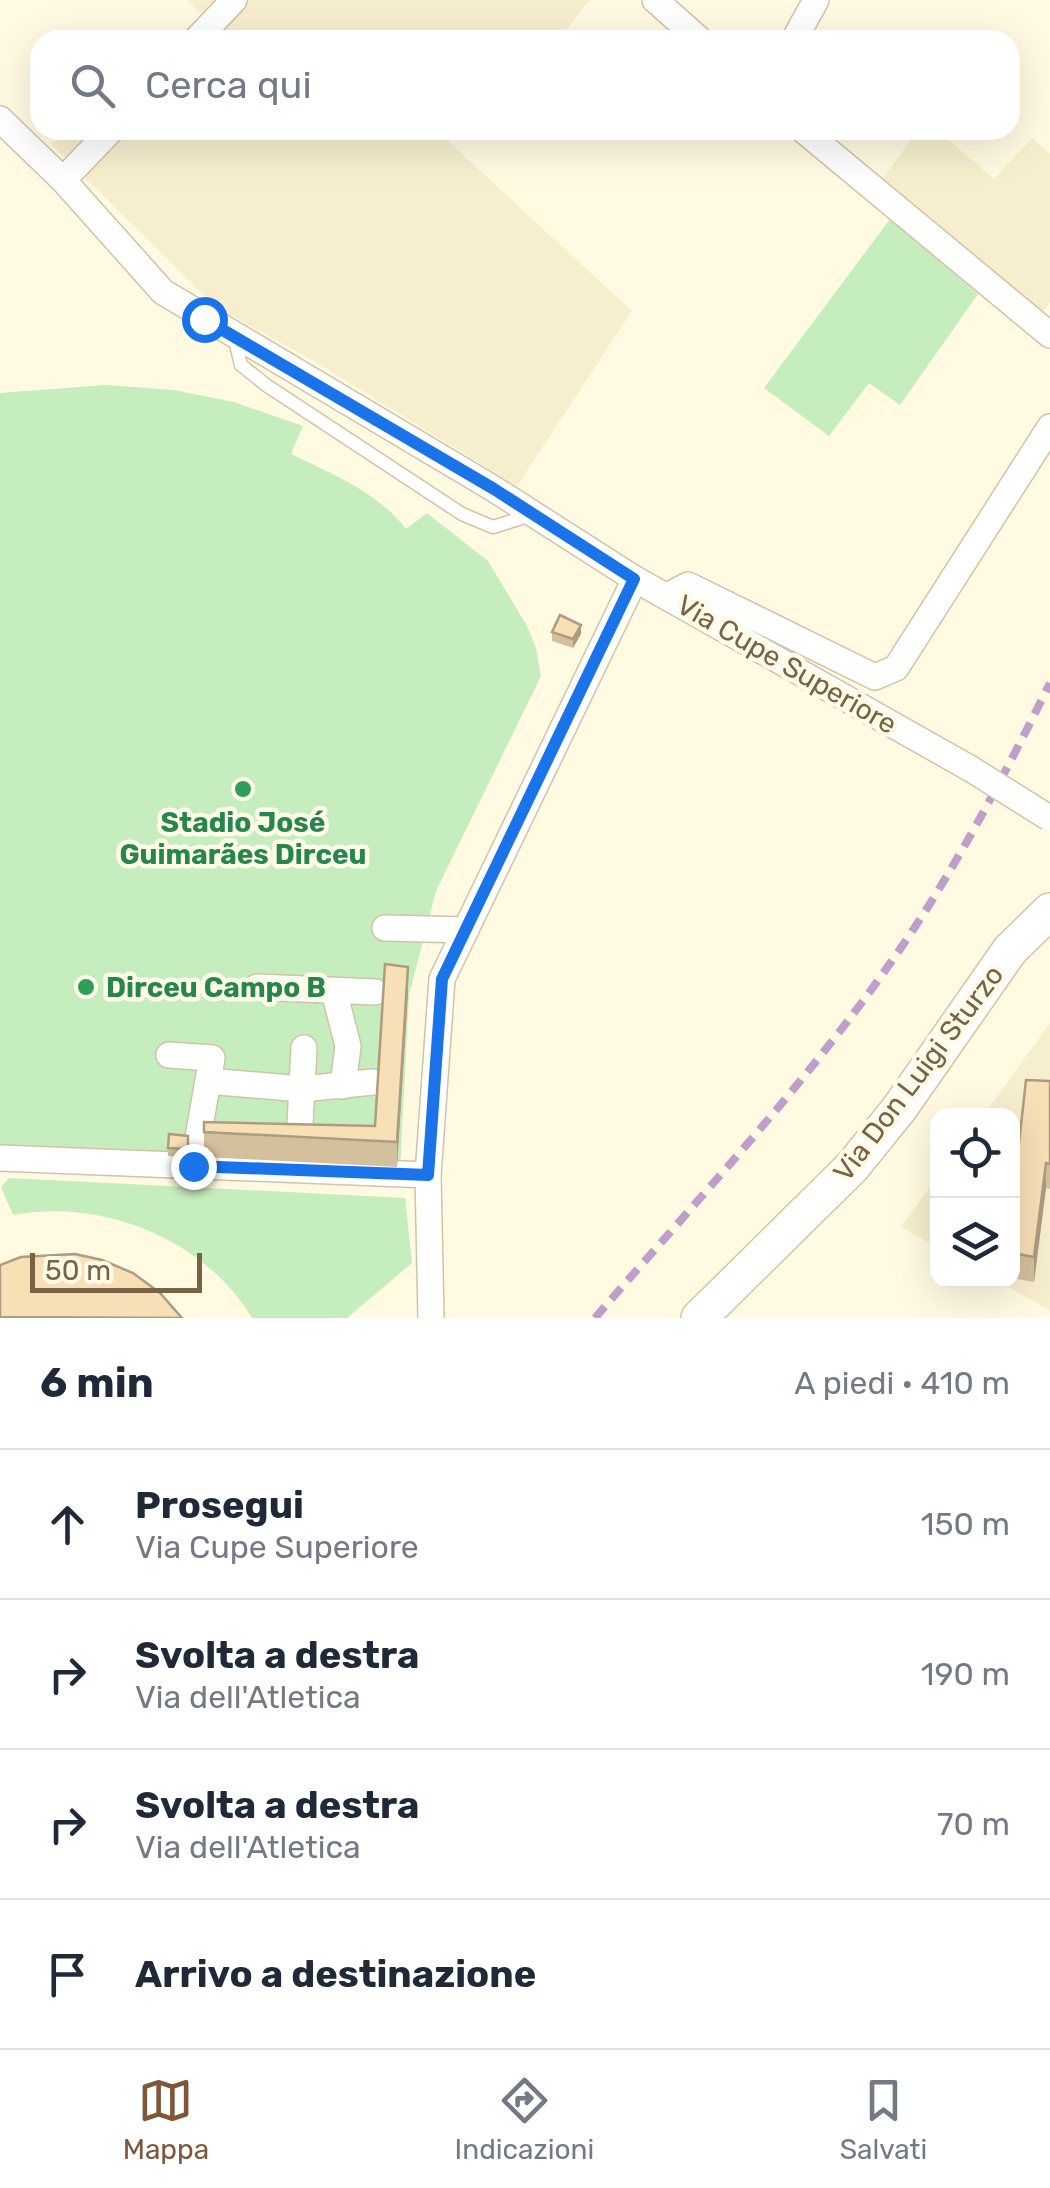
<!DOCTYPE html>
<html lang="it">
<head>
<meta charset="utf-8">
<style>
  body { margin:0; font-family:Rubik,sans-serif; background:#f6f6f7; color:#1f2937 }
  .controls { position:absolute; right:30px; bottom:30px; display:grid; overflow:hidden; border-radius:20px; box-shadow:0 10px 40px #0002 }
  .controls button { width:90px; height:90px; display:grid; place-items:center; padding:0; border:0; border-bottom:2px solid #e0e1e3; background:#fff; color:#1f2937; font:50px sans-serif }
  .scale { position:absolute; left:30px; bottom:25px; width:172px; box-sizing:border-box; padding-left:10px; border:5px solid #786345; border-top:0; font-size:28px; line-height:35px; white-space:nowrap; color:#786345; -webkit-text-stroke:8px #fffbe9; paint-order:stroke }
  .stop { position:absolute; width:30px; height:30px; margin:-22px; border:8px solid #1a73e8; border-radius:50%; background:#fff }
  .stop.end { background:#1a73e8; border-color:#fff; box-shadow:0 2px 10px #0008 }
  .list { margin:0; padding:0; list-style:none }
  h2 { display:flex; justify-content:space-between; align-items:center; height:130px; margin:0; padding:0 40px; font-size:42px }
  h2 small { font-size:32px; font-weight:400; color:#747a83 }
  .list li { display:grid; grid-template-columns:65px 1fr auto; gap:30px; align-items:center; box-sizing:border-box; height:150px; padding:0 40px; border-top:2px solid #e0e1e3 }
  .list b { display:block; font-size:38px; white-space:nowrap }
  .list p { margin:0; font-size:32px; white-space:nowrap; color:#747a83 }
  .list em { font-size:32px; font-style:normal; color:#747a83 }
  .icon { flex:none; width:55px; height:55px; fill:none; stroke:currentColor; stroke-width:2; stroke-linecap:round; stroke-linejoin:round }
  .map { position:relative; flex:none; width:1050px; height:1318px; overflow:hidden }
  .search { position:absolute; background:#fff; box-shadow:0 10px 40px #0002; left:30px; right:30px; top:30px; height:110px; display:flex; align-items:center; gap:25px; box-sizing:border-box; padding:0 35px; border-radius:30px; color:#747a83; font-size:38px }
  .sheet { height:730px; background:#fff }
  nav { display:flex; justify-content:space-around; align-items:center; box-sizing:border-box; height:140px; border-top:2px solid #e0e1e3; background:#fff; font-size:28px; color:#747a83 }
  nav a { display:grid; justify-items:center; gap:5px }
  nav .on { color:#7f5738 }
  .map>svg:first-child { display:block }
</style>
</head>
<body>
<div class="map">
<svg width="1050" height="1318" viewBox="0 0 1050 1318">
  <rect width="100%" height="100%" fill="#fffae1"/>
  <g fill="#f7eece">
    <polygon points="187,0 590,0 558,40 180,40 203,16"/>
    <polygon points="94,130 460,130 449,142 632,311 517,486 317,363 215,306 49,142 73,139"/>
    <polygon points="918,130 937,130 994,179 1032,138 1050,154 1050,302 1041,315 881,181"/>
    <polygon points="1050,1023 1050,1310 997,1281 1012,1280 1012,1116 983,1116"/>
    <polygon points="937,1177 937,1247 901,1227"/>
  </g>
  <g fill="#c6edbe">
    <polygon points="890,219 978,294 900,405 869,383 829,436 764,388"/>
    <path d="M 105,385 L 174,390 L 234,402 L 303,426 L 291,454 C 332,474 378,492 406,529 L 427,513 L 488,561 L 527,626 L 536,648 L 541,676 L 436,891 L 409,995 L 400,1170 L 0,1152 L 0,393 Z"/>
    <path d="M 9,1178 L 405,1198 L 412,1263 L 347,1318 L 252,1318 C 205,1239 102,1198 13,1215 L 1,1187 Z"/>
  </g>
  <g fill="none" stroke-linecap="round" stroke-linejoin="round">
    <g stroke="#d1c3a7" stroke-width="15">
      <polyline id="lane" points="234,336 241,365 266,385 462,514 493,527 531,515"/>
    </g>
    <g stroke="#d1c3a7" stroke-width="28">
      <g id="street">
        <polyline points="655,0 700,40"/>
        <polyline points="196,40 234,0"/>
        <polyline points="794,40 816,0"/>
        <polyline points="0,119 63,180 163,292 494,489 635,579 971,769"/>
        <polyline points="803,130 1050,335"/>
        <polyline points="63,180 111,130"/>
        <polyline points="667,596 688,585 875,677 896,668 1050,427"/>
        <polyline points="385,928 466,930"/>
        <polyline points="257,987 375,992"/>
        <polyline points="334,991 348,1046 343,1086"/>
        <polyline points="169,1055 212,1058 193,1166"/>
        <polyline points="208,1081 302,1089 373,1082"/>
        <polyline points="299,1143 304,1048"/>
        <polyline points="0,1158 428,1175 442,979 635,579"/>
        <polyline points="428,1175 431,1318"/>
      </g>
    </g>
    <g stroke="#d4c5a3" stroke-width="38">
      <polyline id="secondary" points="699,1318 852,1167 899,1109 1010,950 1050,911"/>
    </g>
    <use href="#lane" stroke="#fff" stroke-width="12"/>
    <use href="#street" stroke="#fff" stroke-width="25"/>
    <use href="#secondary" stroke="#fff" stroke-width="35"/>
    <path stroke="#bf9fc9" stroke-width="8" stroke-dasharray="15 10" stroke-linecap="butt" d="M 595,1318 C 709,1186 832,1057 926,910 C 972,837 1012,760 1050,683"/>
    <g stroke="#d1c3a7" stroke-width="28" stroke-linecap="butt">
      <polyline id="street-bridge" points="971,769 1049,818"/>
    </g>
    <use href="#street-bridge" stroke="#fff" stroke-width="25"/>
  </g>
  <g fill="#d4c09d">
    <polygon points="552,632 581,634 573,648 552,641"/>
    <polygon points="408,992 397,1167 204,1157 204,1122 375,1126"/>
    <polygon points="1050,1081 1050,1189 1046,1188 1034,1282 1012,1278 1012,1160 1017,1161"/>
    <polygon points="188,1136 188,1157 168,1156 168,1148"/>
  </g>
  <g fill="#ad9c7f">
    <polygon points="581,625 581,634 573,648 573,639"/>
    <polygon points="408,967 408,992 397,1167 397,1142"/>
    <polygon points="1046,1163 1046,1188 1034,1282 1034,1257"/>
  </g>
  <g fill="#f7dfb6" stroke="#ad9c7f" stroke-width="2.5">
    <polygon points="560,615 581,625 573,639 552,632"/>
    <polygon points="385,964 408,967 397,1142 204,1132 204,1122 375,1126"/>
    <polygon points="1026,1080 1050,1081 1050,1164 1046,1163 1034,1257 1012,1253 1012,1160 1017,1161"/>
    <polygon points="169,1134 188,1136 188,1149 168,1148"/>
    <polygon points="75,1254 102,1260 133,1273 160,1293 182,1318 0,1317 0,1265 21,1257"/>
  </g>
  <g fill="none" stroke-linecap="round" stroke-linejoin="round">
    <polyline stroke="#1a73e8" stroke-width="12" points="193,1166 428,1175 442,979 634,579 494,489 204,319"/>
  </g>
  <g fill="#2e9e5b" stroke="#fffbe9" stroke-width="4">
    <circle cx="243" cy="789" r="10"/>
    <circle cx="86" cy="987" r="10"/>
  </g>
  <g text-anchor="middle" stroke-width="9" stroke-linejoin="round" paint-order="stroke">
    <g font-size="28" fill="#786345" stroke="#fffbe9">
      <text transform="translate(787 664) rotate(30)" y="10">Via Cupe Superiore</text>
      <text transform="translate(918 1073) rotate(-53)" y="10">Via Don Luigi Sturzo</text>
    </g>
    <g font-size="28" font-weight="bold" fill="#27864d" stroke="#fffbe9">
      <text x="243" y="832">Stadio José<tspan x="243" dy="32">Guimarães Dirceu</tspan></text>
      <text x="106" y="997" text-anchor="start">Dirceu Campo B</text>
    </g>
  </g>
</svg>
<div class="controls">
<button><svg class="icon" aria-label="locate" viewBox="0 0 24 24"><circle cx="12" cy="12" r="6"/><path d="M12 2v4M12 18v4M2 12h4M18 12h4"/></svg></button>
<button><svg class="icon" aria-label="layers" viewBox="0 0 24 24"><path d="M12 4l9 5-9 5-9-5zM3 14l9 5 9-5"/></svg></button>
</div>
<div class="scale">50 m</div>
<div class="stop" style="left:204px;top:319px"></div>
<div class="stop end" style="left:193px;top:1166px"></div>
<div class="search"><svg class="icon" aria-label="search" viewBox="0 0 24 24"><circle cx="10" cy="10" r="6"/><path d="M15 15l6 6"/></svg>Cerca qui</div>
</div>
<section class="sheet">
<h2>6 min<small>A piedi · 410 m</small></h2>
<ul class="list">
<li><svg class="icon" aria-label="ahead" viewBox="0 0 24 24"><path d="M12 20V5M6 11l6-6 6 6"/></svg><div><b>Prosegui</b><p>Via Cupe Superiore</p></div><em>150 m</em></li>
<li><svg class="icon" aria-label="right" viewBox="0 0 24 24"><path d="M7 20v-9h11M14 6l5 5-5 5"/></svg><div><b>Svolta a destra</b><p>Via dell'Atletica</p></div><em>190 m</em></li>
<li><svg class="icon" aria-label="right" viewBox="0 0 24 24"><path d="M7 20v-9h11M14 6l5 5-5 5"/></svg><div><b>Svolta a destra</b><p>Via dell'Atletica</p></div><em>70 m</em></li>
<li><svg class="icon" aria-label="arrive" viewBox="0 0 24 24"><path d="M6 21V4h12l-3 4 3 4H6"/></svg><div><b>Arrivo a destinazione</b></div></li>
</ul>
</section>
<nav>
<a class="on"><svg class="icon" aria-label="map" viewBox="0 0 24 24"><path d="M3 6l6-2 6 2 6-2v14l-6 2-6-2-6 2zM9 4v14M15 6v14"/></svg>Mappa</a>
<a><svg class="icon" aria-label="directions" viewBox="0 0 24 24"><path d="M12 3l9 9-9 9-9-9zM9 14v-3h6M13 9l2 2-2 2"/></svg>Indicazioni</a>
<a><svg class="icon" aria-label="saved" viewBox="0 0 24 24"><path d="M7 4h10v16l-5-4-5 4z"/></svg>Salvati</a>
</nav>
</body>
</html>
